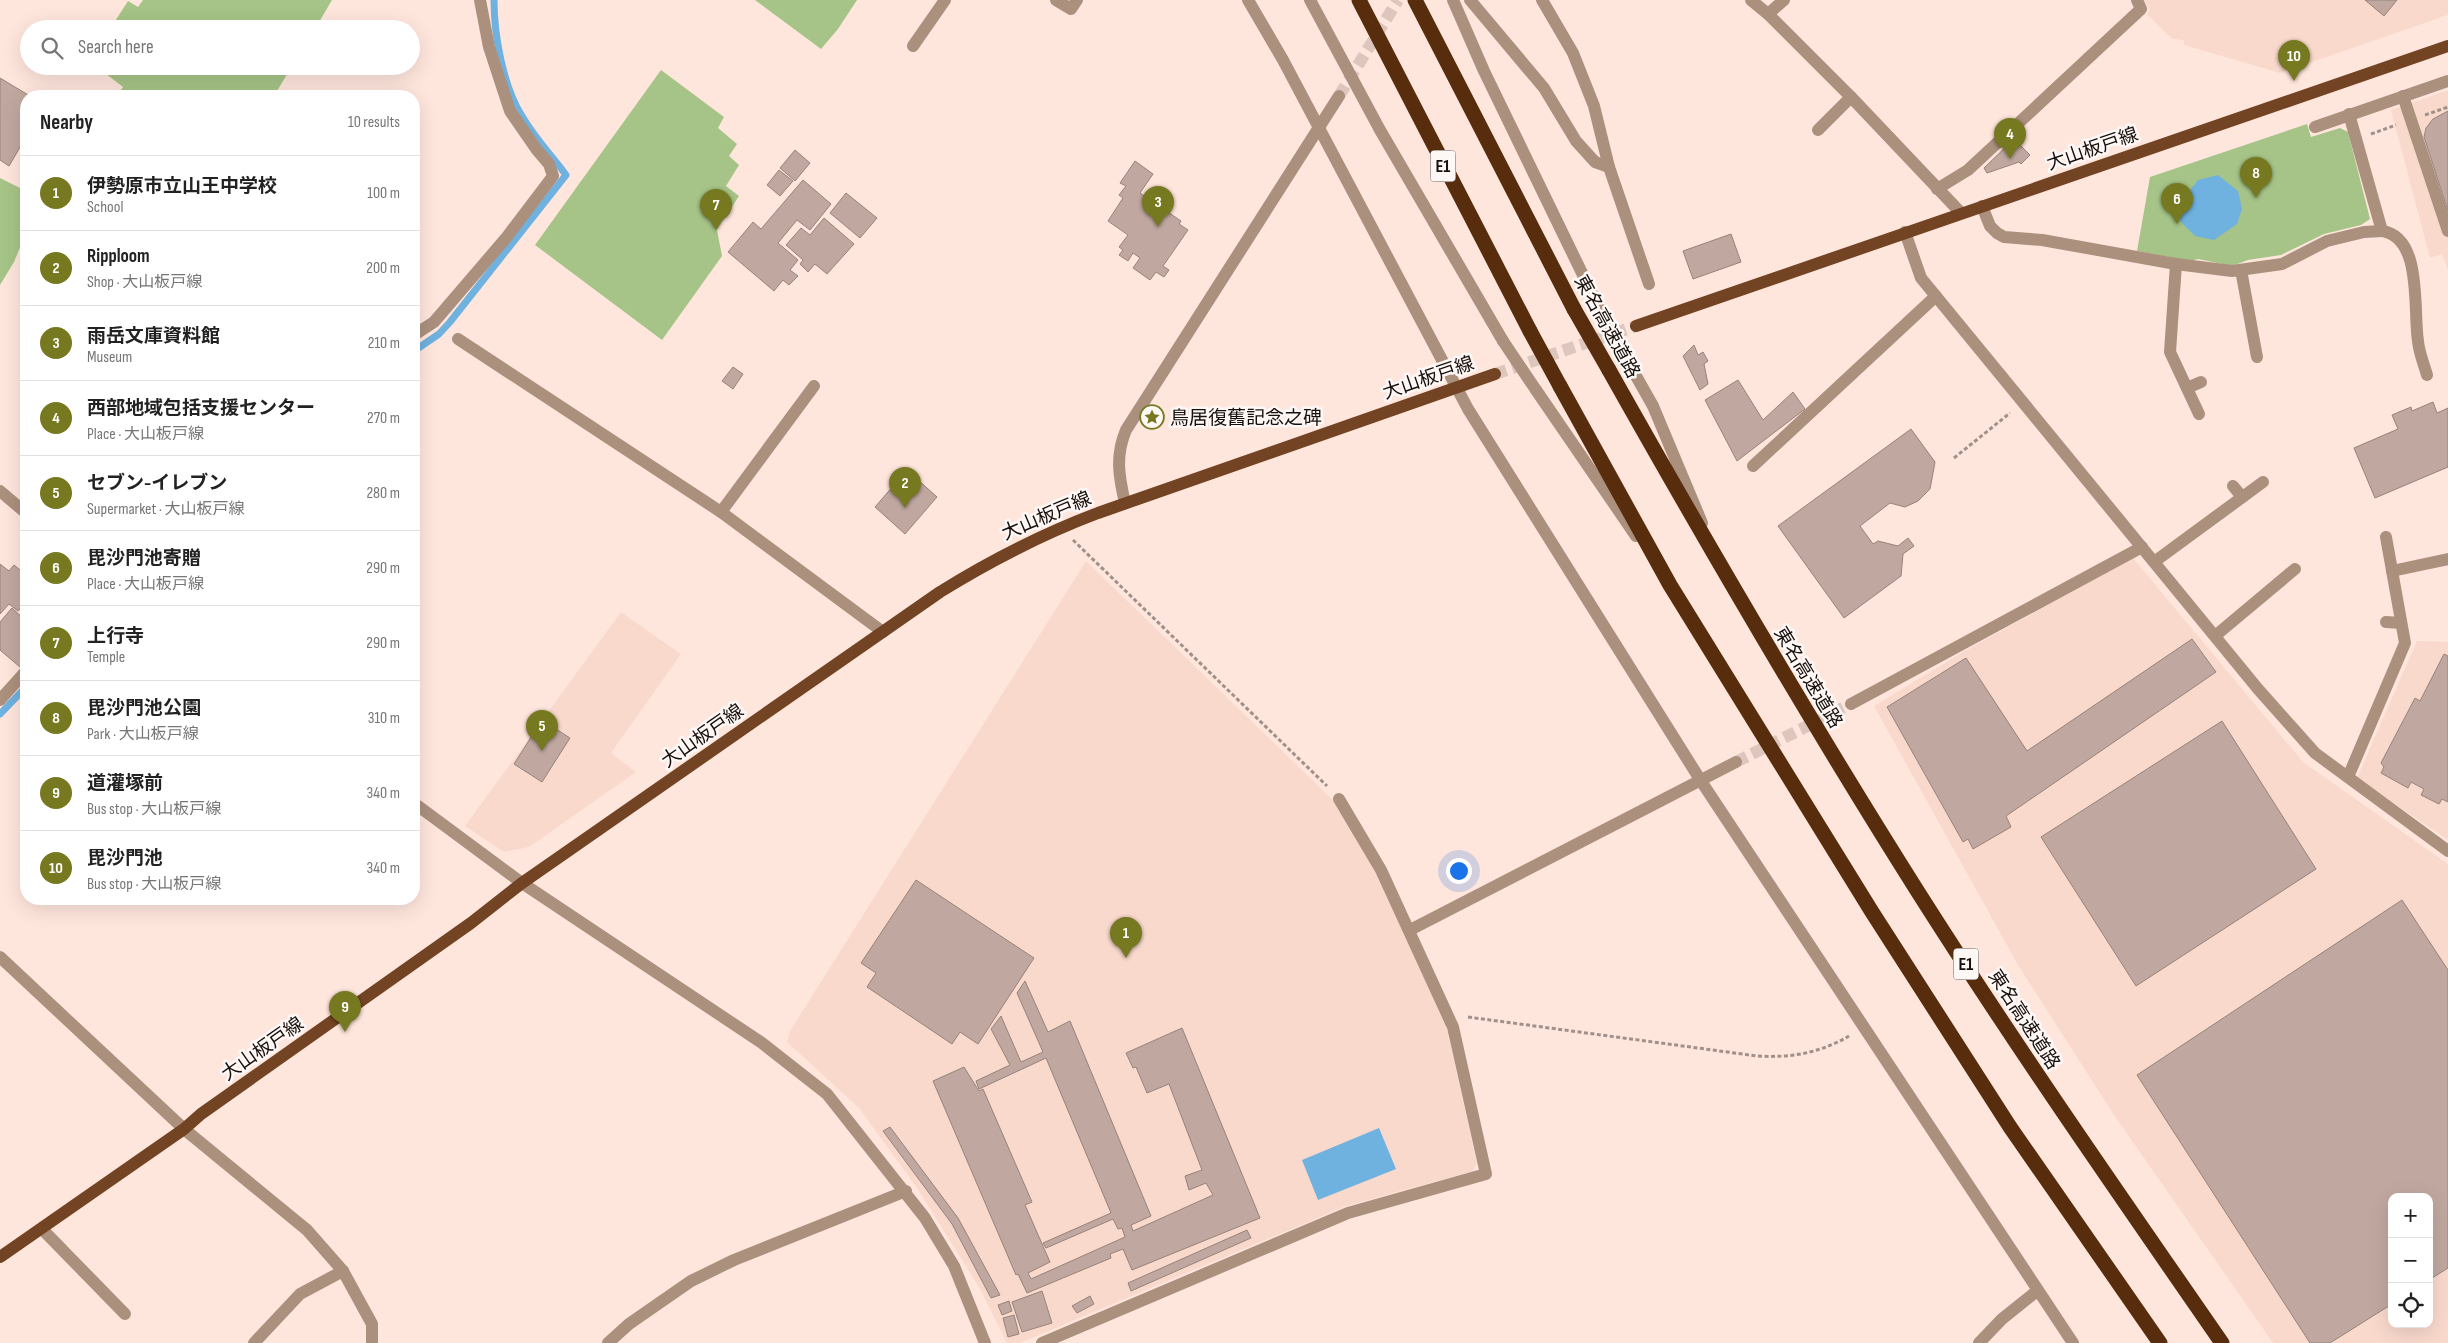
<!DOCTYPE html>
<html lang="en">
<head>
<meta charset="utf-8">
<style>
  body { margin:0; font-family:"Sofia Sans Condensed","Noto Sans JP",sans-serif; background:#f2f2f2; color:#222 }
  .controls { position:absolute; right:15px; bottom:15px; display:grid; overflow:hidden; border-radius:10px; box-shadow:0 5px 20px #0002 }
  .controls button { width:45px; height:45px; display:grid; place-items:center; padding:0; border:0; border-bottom:1px solid #e0e0e0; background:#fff; color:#222; font:25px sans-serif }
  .you { position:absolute; left:1458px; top:870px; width:18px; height:18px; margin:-12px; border:4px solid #fff; border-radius:50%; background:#1a73e8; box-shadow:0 0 0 8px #1a73e833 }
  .badge { display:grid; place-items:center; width:32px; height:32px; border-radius:50%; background:#777920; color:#fff; font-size:16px; font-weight:700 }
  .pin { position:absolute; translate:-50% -41px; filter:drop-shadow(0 1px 2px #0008) }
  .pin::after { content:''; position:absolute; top:26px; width:18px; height:15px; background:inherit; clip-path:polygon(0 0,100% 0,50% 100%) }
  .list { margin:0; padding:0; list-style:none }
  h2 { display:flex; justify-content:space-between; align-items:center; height:65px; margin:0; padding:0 20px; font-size:21px }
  h2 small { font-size:16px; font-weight:400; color:#767676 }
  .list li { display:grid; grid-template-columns:32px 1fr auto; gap:15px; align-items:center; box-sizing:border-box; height:75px; padding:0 20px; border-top:1px solid #e0e0e0 }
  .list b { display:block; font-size:19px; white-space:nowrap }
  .list p { margin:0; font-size:16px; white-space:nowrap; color:#767676 }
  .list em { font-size:16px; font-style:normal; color:#767676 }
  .icon { flex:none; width:28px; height:28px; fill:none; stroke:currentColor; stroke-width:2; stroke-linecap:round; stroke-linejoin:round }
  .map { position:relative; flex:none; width:2448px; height:1343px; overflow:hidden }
  .search { position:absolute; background:#fff; box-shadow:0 5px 20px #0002; left:20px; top:20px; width:400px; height:55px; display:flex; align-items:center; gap:12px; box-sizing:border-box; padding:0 18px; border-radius:28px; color:#767676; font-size:19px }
  .panel { position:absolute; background:#fff; box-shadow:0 5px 20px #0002; left:20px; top:90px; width:400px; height:815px; border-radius:20px }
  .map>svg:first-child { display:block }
</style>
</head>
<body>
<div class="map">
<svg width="2448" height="1343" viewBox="0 0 2448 1343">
  <rect width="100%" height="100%" fill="#ffe6dd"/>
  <g fill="#f9d9cc" fill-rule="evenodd">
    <polygon points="2144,0 2448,0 2448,15 2280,73 2184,45 2184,40 2172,39 2147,14 2150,10"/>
    <polygon points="2448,90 2448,269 2442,254 2430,258 2391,110"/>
    <path d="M 2133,558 L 2303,762 L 2448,864 L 2448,1343 L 2273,1343 L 2114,1115 L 2018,965 L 1874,706 L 1963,652 ZM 2392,1197 L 2429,1197 L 2429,1324 L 2392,1324 Z"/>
    <polygon points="1086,561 1334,801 1371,863 1445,1022 1477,1163 1473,1171 1346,1206 1020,1343 1007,1343 979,1287 917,1188 859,1108 787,1042 790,1031"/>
    <polygon points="621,612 681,654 611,753 636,772 529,847 504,852 465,826"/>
    <polygon points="2417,641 2448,642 2448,840 2357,778"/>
  </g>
  <g fill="#a6c487">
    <polygon points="143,0 332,0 315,29 110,29 128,1 138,7"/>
    <polygon points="755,0 857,0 838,29 821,49"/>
    <polygon points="292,66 274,96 117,96 123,87 97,67"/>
    <polygon points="661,70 724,117 718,128 737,144 729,156 739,165 726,186 739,196 717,230 722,256 662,340 535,245"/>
    <polygon points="2307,124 2311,137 2340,128 2348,132 2370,219 2361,225 2324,234 2281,255 2248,260 2232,266 2198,259 2190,261 2137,251 2150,177"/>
    <polygon points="0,178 26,191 26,233 14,262 0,285"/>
  </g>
  <g fill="#6fb1df">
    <polygon points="2218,175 2238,191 2242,209 2237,224 2214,240 2195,236 2180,221 2184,198 2198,180"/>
    <polygon points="1379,1128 1396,1169 1318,1200 1302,1160"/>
  </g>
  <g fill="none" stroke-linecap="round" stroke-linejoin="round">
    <g stroke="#6fb1df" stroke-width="7">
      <path d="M 414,351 L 439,334 L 450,322 L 566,175 C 552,156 534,137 522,116 C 503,86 494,35 494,0"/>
      <polyline points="0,714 26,687"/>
    </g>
  </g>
  <g fill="#c0a8a0" stroke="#988279">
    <polygon points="2365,0 2397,0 2384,16"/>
    <polygon points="0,78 30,96 26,96 26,137 9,166 0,160"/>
    <polygon points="2448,111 2448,211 2424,137 2426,128 2433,119"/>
    <polygon points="2014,139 2030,155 2021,164 2019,162 1987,173 1984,168"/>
    <polygon points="795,150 810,163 795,181 780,168"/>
    <polygon points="1135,161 1153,174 1140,193 1181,221 1179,224 1188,230 1163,266 1169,270 1164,277 1156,272 1150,280 1133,268 1140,258 1133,253 1128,261 1119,255 1123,250 1119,247 1128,235 1108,221 1123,198 1119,195 1126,186 1120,183"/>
    <polygon points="779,170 793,181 780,196 767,185"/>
    <polygon points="803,180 831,204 810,230 797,220 778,243 798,260 790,270 798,276 789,285 783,280 774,291 728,252 753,222 761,229"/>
    <polygon points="846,193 877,218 860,238 830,213"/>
    <polygon points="824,218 854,244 827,274 815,264 808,272 800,264 803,260 786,245 801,228 810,235"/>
    <polygon points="1731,234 1741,262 1693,279 1683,251"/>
    <polygon points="1694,345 1698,355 1703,352 1708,361 1704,364 1708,384 1700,390 1683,356"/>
    <polygon points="733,367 743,374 733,389 722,381"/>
    <polygon points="1738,380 1763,420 1793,392 1805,409 1737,461 1705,400"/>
    <polygon points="2433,402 2437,413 2448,408 2448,467 2375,498 2354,448 2398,429 2392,415 2411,407 2412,411"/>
    <polygon points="1911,429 1935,462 1930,489 1918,501 1905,507 1890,503 1860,526 1873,544 1878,541 1898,546 1908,538 1914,546 1903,554 1901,576 1844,618 1778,526"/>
    <polygon points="907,470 937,497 905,534 875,507"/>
    <polygon points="0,564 9,571 14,565 26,575 26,601 18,611 9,604 0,614"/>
    <polygon points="12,608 26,621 26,659 20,667 0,650 0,622"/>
    <polygon points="2192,639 2216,672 2006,816 2011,827 1973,849 1968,839 1963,842 1887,707 1966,658 2027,751"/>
    <polygon points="2444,654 2448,656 2448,802 2442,799 2439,804 2421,795 2424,789 2411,782 2408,788 2381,773 2384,767 2381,763 2415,698 2420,701"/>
    <polygon points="542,720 570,738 542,782 514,764"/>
    <polygon points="2222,721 2316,869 2136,986 2041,837"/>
    <polygon points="916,880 1034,958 978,1044 960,1032 952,1044 867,987 876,973 861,963"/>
    <polygon points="2402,900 2448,970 2448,1268 2429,1280 2429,1197 2392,1197 2392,1304 2330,1343 2310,1343 2137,1075"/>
    <polygon points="1025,981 1048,1032 1070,1021 1151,1216 1131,1225 1133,1231 1213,1195 1206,1183 1189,1190 1185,1176 1202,1170 1169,1084 1147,1093 1136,1067 1133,1068 1126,1053 1182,1028 1260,1218 1132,1270 1123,1249 1110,1254 1111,1258 1027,1293 1018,1274 1016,1275 933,1081 964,1067 979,1091 983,1089 1032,1202 1025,1205 1050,1262 1028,1273 1031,1279 1125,1237 1122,1228 1118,1229 1113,1219 1046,1248 1043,1243 1111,1213 1046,1058 979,1089 976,1081 1010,1065 991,1029 1001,1016 1021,1062 1043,1052 1017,993"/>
    <polygon points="890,1127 958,1218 1000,1295 991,1298 952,1224 883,1131"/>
    <polygon points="1247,1230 1251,1238 1131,1291 1128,1283"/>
    <polygon points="1042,1291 1052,1323 1022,1332 1012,1302"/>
    <polygon points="1090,1296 1094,1304 1077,1313 1072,1306"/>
    <polygon points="1009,1301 1012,1311 1002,1315 998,1305"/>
    <polygon points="1014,1315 1019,1334 1008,1337 1003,1318"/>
  </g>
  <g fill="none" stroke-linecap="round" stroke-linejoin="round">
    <g stroke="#dcc6be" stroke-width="12" stroke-dasharray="12 6" stroke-linecap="butt">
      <polyline points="1339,96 1398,0"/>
      <polyline points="1736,762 1851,704"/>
    </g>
    <polyline stroke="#dcc6be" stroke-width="12" stroke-dasharray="12 6" stroke-linecap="butt" points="1495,374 1636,326"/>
    <g stroke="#a18f89" stroke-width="3" stroke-dasharray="4 2.5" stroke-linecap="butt">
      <polyline points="2425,115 2448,107"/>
      <polyline points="2371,134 2396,125"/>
      <polyline points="1954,458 2010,413"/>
      <polyline points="1073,540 1327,786"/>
      <path d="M 1468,1017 L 1757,1056 C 1791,1058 1820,1053 1849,1036"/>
    </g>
    <g stroke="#ac907e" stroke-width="12">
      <polyline points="1056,0 1071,9 1077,0"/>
      <polyline points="1248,0 1283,60 1468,409 1701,781 2073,1343"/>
      <polyline points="1310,0 1380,130 1503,341"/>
      <polyline points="1453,0 1484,71 1598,306"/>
      <polyline points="1470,0 1544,88 1576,141 1595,162 1609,167"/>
      <polyline points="1542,0 1573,53 1594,106 1609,167 1649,284"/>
      <polyline points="1751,0 1768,14 1851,97 1961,213"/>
      <polyline points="1768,14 1784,0"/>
      <polyline points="913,46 945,0"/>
      <polyline points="2403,96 2448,231"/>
      <polyline points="2315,127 2448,81"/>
      <polyline points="1818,130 1851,97"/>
      <polyline points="1937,189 1968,170 2141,9 2137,0"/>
      <polyline points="1982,206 1990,226 1997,233 2004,237 2042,240 2176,264 2232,271 2282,264 2327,241 2364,232 2382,231 2349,114"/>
      <path d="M 2382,231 C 2423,237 2413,310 2418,341 C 2419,353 2424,364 2427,375"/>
      <polyline points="1905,232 1921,278 2258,689 2315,753 2448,851"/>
      <polyline points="2176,264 2170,352 2199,414"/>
      <polyline points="2241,270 2257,357"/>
      <polyline points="414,335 434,322 506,238 553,176 549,164 537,150 510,111 489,47 480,0"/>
      <polyline points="458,339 721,512 883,632"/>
      <polyline points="1627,360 1653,406 1702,523"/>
      <polyline points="2187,388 2201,382"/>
      <polyline points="1536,390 1636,536"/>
      <polyline points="1753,466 1936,296"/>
      <polyline points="2233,486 2242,497"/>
      <polyline points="0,491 26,513"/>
      <path d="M 1125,503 C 1119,477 1115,456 1126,430 L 1339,96"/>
      <polyline points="721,512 814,386"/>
      <polyline points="2154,562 2263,482"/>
      <polyline points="2392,571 2448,559"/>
      <polyline points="2386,622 2401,623"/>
      <polyline points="2215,636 2295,569"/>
      <polyline points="0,700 26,671"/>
      <polyline points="1851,704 2142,547"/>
      <polyline points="2348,777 2405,643 2386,537"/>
      <polyline points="414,803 522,883 762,1043 827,1094 925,1218 954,1266 985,1343"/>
      <polyline points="1410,930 1736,762"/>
      <polyline points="0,957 184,1129 307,1230 343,1271 372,1324 372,1343"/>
      <polyline points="42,1229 125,1314"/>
      <polyline points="254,1343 300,1294 343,1271"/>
      <polyline points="608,1343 629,1324 691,1281 734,1260 906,1191"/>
      <polyline points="1042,1343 1348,1213 1486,1174 1453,1027 1381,870 1339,799"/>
      <polyline points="1979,1343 2002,1319 2037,1291"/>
    </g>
    <g stroke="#734423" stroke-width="12">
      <polyline points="1636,326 2448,46"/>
      <path d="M 0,1257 L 184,1129 L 201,1114 L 471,923 L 522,883 L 940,592 C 993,559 1040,535 1098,513 L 1495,374"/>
    </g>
    <g stroke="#572d0d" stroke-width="15">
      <polyline points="1359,0 1530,331"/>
      <polyline points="1415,0 1574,309"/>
      <path d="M 1609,370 C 1708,546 1810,721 1918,892 C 2015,1045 2119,1194 2222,1343"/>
      <polyline points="1560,386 1670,585 1872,912 2010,1127 2160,1343"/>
    </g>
    <g stroke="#ac907e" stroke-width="12">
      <polyline points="1598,306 1627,360"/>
      <polyline points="1503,341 1536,390"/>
    </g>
    <g stroke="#572d0d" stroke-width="15">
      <polyline points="1574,309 1609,370"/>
      <polyline points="1530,331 1560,386"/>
    </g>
  </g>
  <defs>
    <g id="sight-ring" transform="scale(1.25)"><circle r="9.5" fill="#fdf8f6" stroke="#777920" stroke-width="1.5"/><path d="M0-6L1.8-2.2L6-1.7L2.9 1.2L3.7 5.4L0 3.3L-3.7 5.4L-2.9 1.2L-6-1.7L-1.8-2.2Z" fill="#777920"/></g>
  </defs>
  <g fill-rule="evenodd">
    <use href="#sight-ring" x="1152" y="417"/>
  </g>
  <g text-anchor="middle" stroke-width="5" stroke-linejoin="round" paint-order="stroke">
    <g fill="#fdf8f6" stroke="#5c5552" stroke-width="1">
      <rect x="1430.5" y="150.5" width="25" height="31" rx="4"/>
      <rect x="1953.5" y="948.5" width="25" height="31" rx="4"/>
    </g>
    <g font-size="18" font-weight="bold" fill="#170f0c">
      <text x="1443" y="172">E1</text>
      <text x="1966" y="970">E1</text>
    </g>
    <g font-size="19" fill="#170f0c" stroke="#fdf8f6">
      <text transform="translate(2092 148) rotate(-19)" y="7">大山板戸線</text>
      <text transform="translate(1608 326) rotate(61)" y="7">東名高速道路</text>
      <text transform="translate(1428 377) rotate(-19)" y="7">大山板戸線</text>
      <text transform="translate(1046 515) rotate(-23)" y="7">大山板戸線</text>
      <text transform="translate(1809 677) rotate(59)" y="7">東名高速道路</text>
      <text transform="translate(702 735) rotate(-35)" y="7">大山板戸線</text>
      <text transform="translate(2025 1019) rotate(57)" y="7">東名高速道路</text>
      <text transform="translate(262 1048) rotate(-35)" y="7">大山板戸線</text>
    </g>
    <g font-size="19" fill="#170f0c" stroke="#fdf8f6" text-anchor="start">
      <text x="1170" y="424">鳥居復舊記念之碑</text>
    </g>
  </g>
</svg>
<div class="controls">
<button>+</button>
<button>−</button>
<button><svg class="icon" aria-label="locate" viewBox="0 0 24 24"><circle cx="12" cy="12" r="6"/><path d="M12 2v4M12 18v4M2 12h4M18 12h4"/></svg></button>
</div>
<div class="you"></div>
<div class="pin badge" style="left:1126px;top:958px">1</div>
<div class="pin badge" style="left:905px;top:508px">2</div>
<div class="pin badge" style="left:1158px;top:227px">3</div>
<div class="pin badge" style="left:2010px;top:159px">4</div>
<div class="pin badge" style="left:542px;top:751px">5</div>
<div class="pin badge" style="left:2177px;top:224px">6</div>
<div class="pin badge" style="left:716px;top:230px">7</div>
<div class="pin badge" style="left:2256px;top:198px">8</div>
<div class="pin badge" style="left:345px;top:1032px">9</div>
<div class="pin badge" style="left:2294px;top:81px">10</div>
<div class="search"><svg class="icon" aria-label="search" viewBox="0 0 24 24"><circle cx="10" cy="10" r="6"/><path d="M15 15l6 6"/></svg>Search here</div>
<section class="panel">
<h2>Nearby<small>10 results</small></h2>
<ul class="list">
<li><span class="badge">1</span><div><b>伊勢原市立山王中学校</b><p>School</p></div><em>100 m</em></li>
<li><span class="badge">2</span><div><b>Ripploom</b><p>Shop · 大山板戸線</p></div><em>200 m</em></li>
<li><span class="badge">3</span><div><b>雨岳文庫資料館</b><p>Museum</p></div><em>210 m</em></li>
<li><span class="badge">4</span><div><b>西部地域包括支援センター</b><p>Place · 大山板戸線</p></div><em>270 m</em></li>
<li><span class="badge">5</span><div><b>セブン-イレブン</b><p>Supermarket · 大山板戸線</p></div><em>280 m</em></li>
<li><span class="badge">6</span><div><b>毘沙門池寄贈</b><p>Place · 大山板戸線</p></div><em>290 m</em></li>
<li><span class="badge">7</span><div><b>上行寺</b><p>Temple</p></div><em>290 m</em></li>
<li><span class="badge">8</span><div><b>毘沙門池公園</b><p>Park · 大山板戸線</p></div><em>310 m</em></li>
<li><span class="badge">9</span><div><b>道灌塚前</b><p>Bus stop · 大山板戸線</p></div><em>340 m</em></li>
<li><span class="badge">10</span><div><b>毘沙門池</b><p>Bus stop · 大山板戸線</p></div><em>340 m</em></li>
</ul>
</section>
</div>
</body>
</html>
